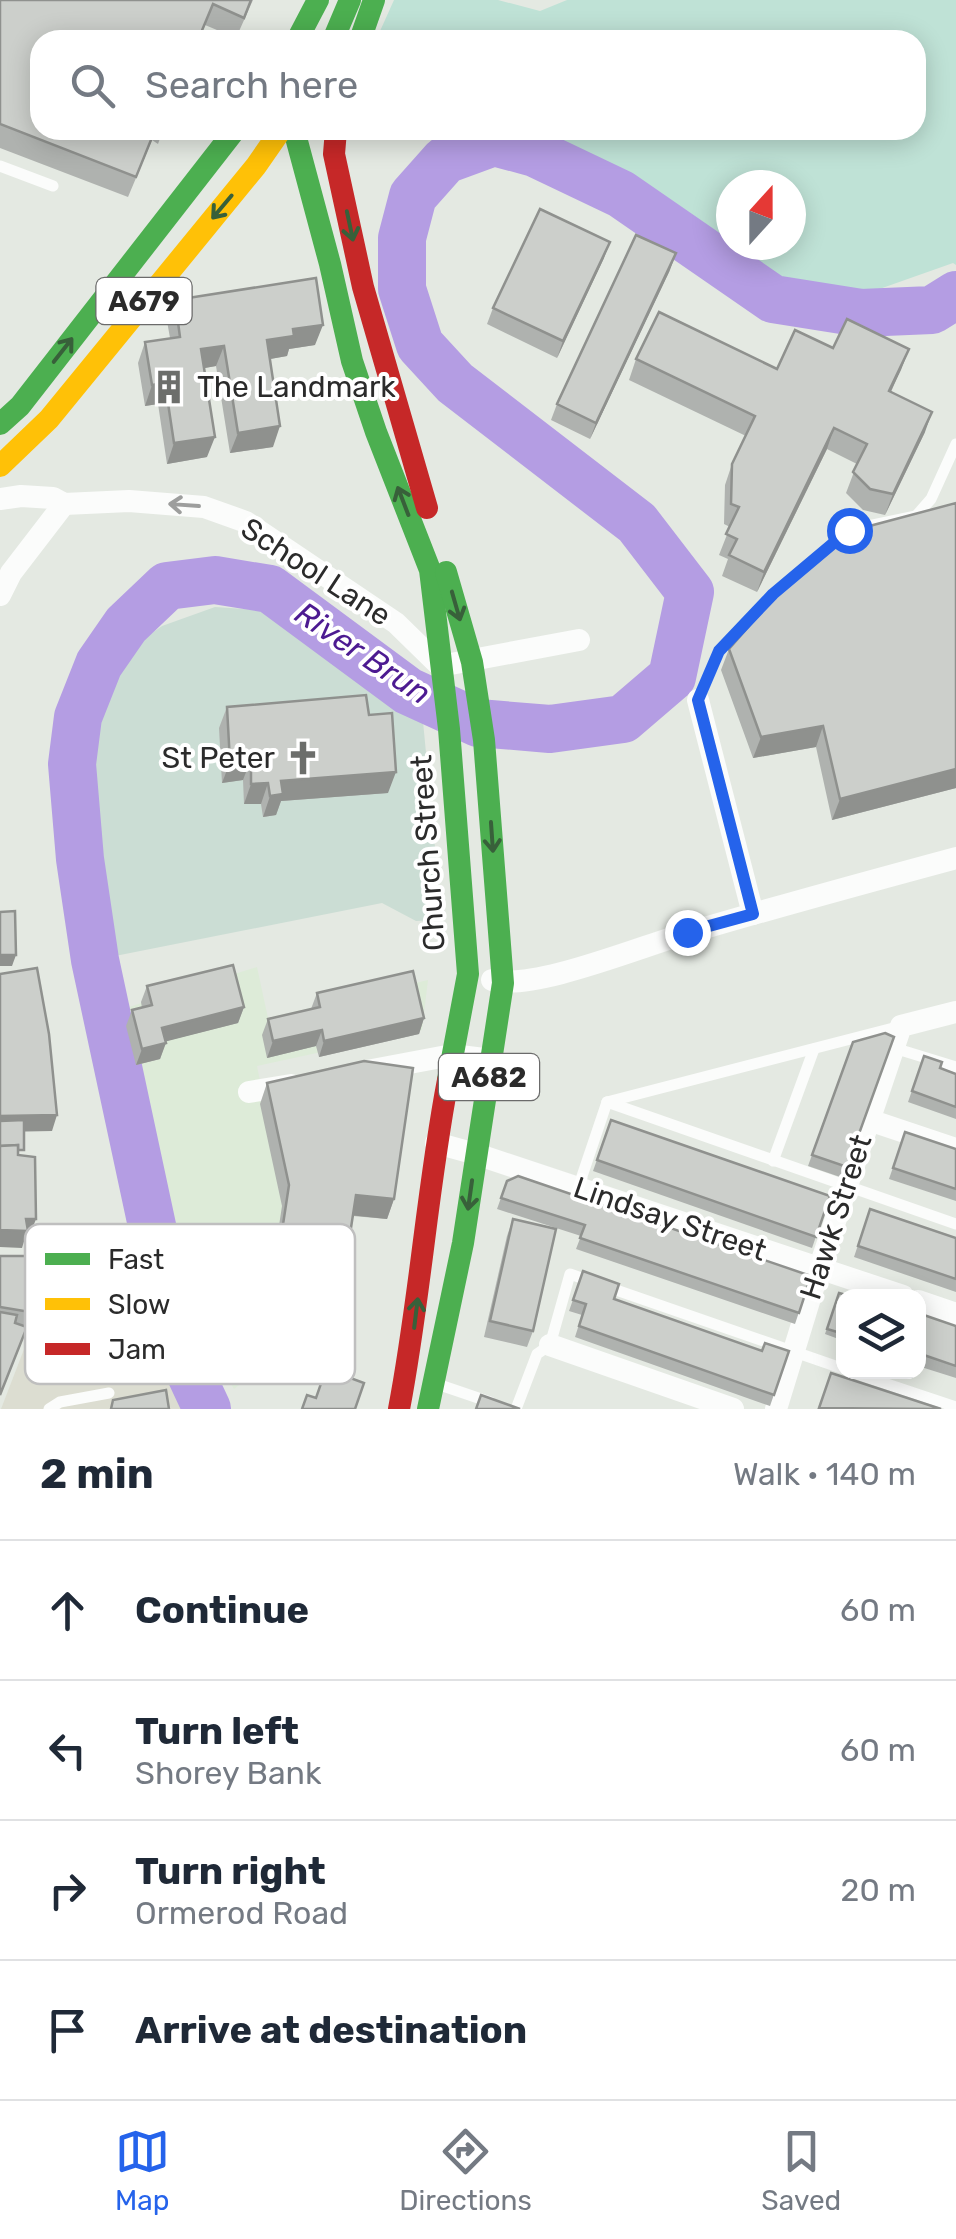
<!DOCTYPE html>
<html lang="en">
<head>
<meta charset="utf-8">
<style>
  body { margin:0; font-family:Rubik,sans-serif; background:#f2f2f3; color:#1f2937 }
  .controls { position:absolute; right:30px; bottom:30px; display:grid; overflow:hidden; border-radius:20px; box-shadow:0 5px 25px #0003 }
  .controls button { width:90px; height:90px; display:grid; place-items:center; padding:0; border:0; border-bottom:2px solid #e0e1e3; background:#fff; color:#1f2937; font:50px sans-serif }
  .compass { position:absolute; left:716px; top:170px; width:90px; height:90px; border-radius:50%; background:#fff; box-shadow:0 5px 25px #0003; rotate:21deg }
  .stop { position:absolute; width:30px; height:30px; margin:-22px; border:8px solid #2563eb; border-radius:50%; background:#fff }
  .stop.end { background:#2563eb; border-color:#fff; box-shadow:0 2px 10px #0008 }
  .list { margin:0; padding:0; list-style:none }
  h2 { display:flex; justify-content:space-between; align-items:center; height:130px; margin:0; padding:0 40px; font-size:42px }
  h2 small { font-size:32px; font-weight:400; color:#747a83 }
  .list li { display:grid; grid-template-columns:65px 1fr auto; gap:30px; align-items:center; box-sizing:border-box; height:140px; padding:0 40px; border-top:2px solid #e0e1e3 }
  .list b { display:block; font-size:38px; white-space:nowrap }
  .list p { margin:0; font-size:32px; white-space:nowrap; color:#747a83 }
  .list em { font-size:32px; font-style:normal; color:#747a83 }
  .icon { flex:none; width:55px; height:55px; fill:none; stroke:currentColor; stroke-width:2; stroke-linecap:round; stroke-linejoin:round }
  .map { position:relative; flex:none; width:956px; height:1409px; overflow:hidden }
  .search { position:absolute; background:#fff; box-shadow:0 5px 25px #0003; left:30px; right:30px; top:30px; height:110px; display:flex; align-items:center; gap:25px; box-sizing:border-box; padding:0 35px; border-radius:30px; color:#747a83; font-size:38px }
  .sheet { height:690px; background:#fff }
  nav { display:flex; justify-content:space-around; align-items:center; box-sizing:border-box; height:140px; border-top:2px solid #e0e1e3; background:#fff; font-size:28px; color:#747a83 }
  nav a { display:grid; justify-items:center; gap:5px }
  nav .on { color:#2563eb }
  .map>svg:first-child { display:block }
</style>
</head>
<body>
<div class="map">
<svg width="956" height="1409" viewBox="0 0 956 1409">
  <rect width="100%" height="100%" fill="#e4e9e2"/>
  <polygon fill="#ddebd8" points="257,967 268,1018 428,980 422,1030 257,1066 285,1204 264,1360 255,1360 252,1375 234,1389 203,1336 177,1267 129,1007"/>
  <polygon fill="#dcddd1" points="26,1344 58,1360 162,1349 194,1409 1,1409"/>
  <path fill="#bfe2d6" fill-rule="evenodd" d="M 394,0 L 498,0 L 540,11 L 567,0 L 956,0 L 956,265 L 953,263 L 854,298 L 756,272 L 596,168 L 508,130 L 916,130 L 916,40 L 376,40 ZM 731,185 L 791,185 L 791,245 L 731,245 Z"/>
  <polygon fill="#cbddd4" points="215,607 260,610 422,711 442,920 416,921 382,903 110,957 92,831 85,761 92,716 122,654 162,626"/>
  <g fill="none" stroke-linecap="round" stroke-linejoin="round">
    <polyline stroke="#b49de3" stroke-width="48" points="207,1409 178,1347 95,960 80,859 72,764 78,717 99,664 126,625 167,586 215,580 270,589 408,691 478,723 550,729 623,719 672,677 690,592 637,523 455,383 420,345 402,289 402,238 413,196 445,160 494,142 535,153 621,194 773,299 861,313 932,310 956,295"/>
    <g stroke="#fbfcfb" stroke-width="11">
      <polyline points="0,166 53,186"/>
      <polyline points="828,548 849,530 916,516 931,499 956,444"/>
      <polyline points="698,700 719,651 773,594 795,576"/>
      <polyline points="894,1048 956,1067"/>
      <polyline points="607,1102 956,1224"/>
      <polyline points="607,1102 901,1026"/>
      <polyline points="773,1161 814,1049"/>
      <polyline points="578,1188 607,1102"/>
      <polyline points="44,1264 86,1263 94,1327"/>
      <polyline points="851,1372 956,1407"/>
      <polyline points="437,1384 490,1402"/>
      <polyline points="49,1409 60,1402 109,1393"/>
      <polyline points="516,1409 537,1354 550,1345 570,1274 844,1369"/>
    </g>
    <g stroke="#fbfcfb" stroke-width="22">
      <polyline points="0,499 21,496 53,498 64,504 129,501 204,507 246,522 396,623 440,666 579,640"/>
      <polyline points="0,595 11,573 64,504"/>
      <polyline points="698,700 753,914"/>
      <path d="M 492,980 C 535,991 644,945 691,932 C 779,906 867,882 956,858"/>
      <polyline points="367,1071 452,1055 492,1060"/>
      <polyline points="249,1092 291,1085"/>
      <polyline points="869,1120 956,1149"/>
      <polyline points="436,1143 476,1154 903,1296"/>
      <polyline points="918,1301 956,1314"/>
      <polyline points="550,1345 733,1409"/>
      <polyline points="776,1409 819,1269 901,1026 956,1012"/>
    </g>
    <g stroke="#4caf50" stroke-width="22">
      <polyline points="297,40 318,0"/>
      <polyline points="333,40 350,0"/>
      <polyline points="360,40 374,0"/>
      <polyline points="294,130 330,264 352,361 376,432 430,570 449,729 468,974 448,1080"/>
      <polyline points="0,424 20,406 235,130"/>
      <polyline points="428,1409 463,1243 503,983 484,740 472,662 446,572"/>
    </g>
    <polyline stroke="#ffc107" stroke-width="22" points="0,466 49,419 256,166 281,130"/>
    <g stroke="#c62828" stroke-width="22">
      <polyline points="336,130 334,154 363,287 427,508"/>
      <path d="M 399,1409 C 420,1300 427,1189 448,1080"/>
    </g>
  </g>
  <g fill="#afb2af">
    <polygon points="0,0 253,0 236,38 205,25 40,130 163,130 158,144 152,140 128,197 0,148"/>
    <polygon points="604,258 557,358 487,324 493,308"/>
    <polygon points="670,270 590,439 551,420 557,404"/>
    <polygon points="175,300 315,345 289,349 287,356 270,359 273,447 230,453 216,366 204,368 207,457 167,464 158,404 145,406 138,363 145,342 170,338 167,321"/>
    <polygon points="833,348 909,349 891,392 925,432 885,515 863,510 846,493 857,464 827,449 757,592 722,576 728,559 719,555 730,527 724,524 725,485 732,464 746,436 629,380 636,359 777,369"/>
    <polygon points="956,503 956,788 832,820 816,747 753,758 721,670 729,649"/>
    <polygon points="227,707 369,715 388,793 281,801 276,815 263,817 261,804 244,804 243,780 222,783 219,728"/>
    <polygon points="147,986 244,1007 238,1023 166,1041 160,1059 136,1065 126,1026 132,1010 142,1008 141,1002"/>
    <polygon points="317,993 424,1018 419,1034 319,1057 316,1046 267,1058 262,1035 268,1019 311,1009"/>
    <polygon points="894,1037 843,1178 808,1166 853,1042"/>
    <polygon points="924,1056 940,1068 956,1074 956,1119 908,1102"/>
    <polygon points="267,1083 394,1199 387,1219 353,1216 334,1339 327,1360 260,1351 282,1206 260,1104"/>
    <polygon points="611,1120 830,1196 812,1248 593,1171"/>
    <polygon points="905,1132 956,1149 956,1201 889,1179"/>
    <polygon points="507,1181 811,1276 795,1324 576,1249 581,1236 497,1209"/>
    <polygon points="870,1209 956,1238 956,1292 854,1257"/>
    <polygon points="513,1219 533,1331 527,1347 484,1337 507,1236"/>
    <polygon points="0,1256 48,1315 42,1331 26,1329 0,1395"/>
    <polygon points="583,1271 614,1299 762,1351 789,1351 770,1406 575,1337 582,1315 569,1311"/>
    <polygon points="839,1293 844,1296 844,1341 825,1334"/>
    <polygon points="918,1313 956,1326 956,1378 918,1366"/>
  </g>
  <g fill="#8f918e">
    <polygon points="610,242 604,258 557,358 563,341"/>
    <polygon points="676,253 670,270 590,439 596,423"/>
    <polygon points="323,325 315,345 289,349 287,356 259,361 267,340 293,329"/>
    <polygon points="224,346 216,366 194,370 201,349"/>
    <polygon points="909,349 901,370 881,412 889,391"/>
    <polygon points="165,383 158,404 145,406 152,385"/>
    <polygon points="932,412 925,432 885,515 893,494"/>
    <polygon points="280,426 273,447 230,453 238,433"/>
    <polygon points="834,428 827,449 757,592 764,572"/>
    <polygon points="215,437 207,457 167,464 174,443"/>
    <polygon points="823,726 816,747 753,758 761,737"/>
    <polygon points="251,759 243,780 222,783 230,762"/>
    <polygon points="956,769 956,788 832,820 840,799"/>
    <polygon points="396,772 388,793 281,801 276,815 263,817 270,796 281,781"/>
    <polygon points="268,783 261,804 244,804 251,784"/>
    <polygon points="0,955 16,955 12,966 0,966"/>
    <polygon points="244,1007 238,1023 156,1044 162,1028"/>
    <polygon points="424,1018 419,1034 319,1057 324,1041"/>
    <polygon points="322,1030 316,1046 267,1058 273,1041"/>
    <polygon points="166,1043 160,1059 136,1065 142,1049"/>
    <polygon points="57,1115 52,1131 0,1132 0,1116"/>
    <polygon points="356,1195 394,1199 387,1219 349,1215"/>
    <polygon points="26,1219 36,1219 30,1235 26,1235 22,1248 0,1247 0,1230"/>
    <polygon points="267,1330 334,1339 327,1360 260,1351"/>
  </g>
  <g fill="#cccfcb" stroke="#8f918e" stroke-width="2.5">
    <polygon points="0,0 251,0 244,18 213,4 198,40 40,40 40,130 155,130 136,177 0,124"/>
    <polygon points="540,209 610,242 563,341 493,308"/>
    <polygon points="636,235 676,253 596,423 557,404"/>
    <polygon points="316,278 323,325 293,329 294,336 267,340 280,426 238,433 224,346 201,349 215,437 174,443 165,383 152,385 145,342 180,337 175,300"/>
    <polygon points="659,312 777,369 795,330 833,348 847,319 909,349 889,391 932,412 893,494 870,489 853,472 867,444 834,428 764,572 729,555 737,539 726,534 739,507 731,504 732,464 755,416 636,359"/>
    <polygon points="956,503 956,769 840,799 823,726 761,737 729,649 798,570 847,532"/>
    <polygon points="366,695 369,715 392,713 396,772 281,781 283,794 270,796 268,783 251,784 251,759 230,762 227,707"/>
    <polygon points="15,911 16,955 0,955 0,912"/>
    <polygon points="233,965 244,1007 162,1028 166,1043 142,1049 132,1010 152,1005 147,986"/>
    <polygon points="37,968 49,1034 57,1115 0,1116 0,974"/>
    <polygon points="413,971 424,1018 324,1041 322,1030 273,1041 268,1019 320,1007 317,993"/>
    <polygon points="885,1033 894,1037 847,1167 812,1155 853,1042"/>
    <polygon points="924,1056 942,1062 940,1068 956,1074 956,1107 912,1091"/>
    <polygon points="364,1061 413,1068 394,1199 356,1195 334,1339 267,1330 289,1185 267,1083"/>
    <polygon points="24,1120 24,1150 18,1150 18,1145 0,1146 0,1121"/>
    <polygon points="611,1120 830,1196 816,1237 597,1160"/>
    <polygon points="905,1132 956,1149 956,1189 893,1168"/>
    <polygon points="18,1145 18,1155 35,1157 36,1219 26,1219 28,1231 0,1230 0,1146"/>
    <polygon points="518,1176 811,1276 799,1313 580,1238 585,1225 501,1198 507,1181"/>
    <polygon points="870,1209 956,1238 956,1279 858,1246"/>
    <polygon points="513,1219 556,1229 533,1331 490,1321"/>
    <polygon points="0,1256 57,1256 48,1315 0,1307"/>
    <polygon points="583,1271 619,1284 614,1299 762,1351 765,1343 789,1351 774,1395 579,1326 586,1304 573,1300"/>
    <polygon points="839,1293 850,1296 844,1296 844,1334 827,1329"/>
    <polygon points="0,1312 17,1315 15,1323 27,1327 0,1395"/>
    <polygon points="918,1313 956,1326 956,1366 918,1353"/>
    <polygon points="326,1369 364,1383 355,1409 302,1409 307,1395 316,1398"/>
    <polygon points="831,1373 941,1409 819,1408"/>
    <polygon points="166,1390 169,1409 111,1409 113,1400"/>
    <polygon points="481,1395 520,1409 476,1409"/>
  </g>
  <defs><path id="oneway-shaft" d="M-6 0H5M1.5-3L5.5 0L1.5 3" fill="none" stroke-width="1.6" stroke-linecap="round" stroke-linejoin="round" transform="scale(2.5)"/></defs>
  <g stroke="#38603a">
    <use href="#oneway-shaft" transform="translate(222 207) rotate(130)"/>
    <use href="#oneway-shaft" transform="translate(350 226) rotate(78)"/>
    <use href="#oneway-shaft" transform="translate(63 350) rotate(-52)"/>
    <use href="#oneway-shaft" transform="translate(403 501) rotate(-111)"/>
    <use href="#oneway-shaft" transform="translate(456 606) rotate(74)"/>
    <use href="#oneway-shaft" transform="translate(492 837) rotate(86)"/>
    <use href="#oneway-shaft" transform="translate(470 1195) rotate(98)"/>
    <use href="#oneway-shaft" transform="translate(416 1313) rotate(-83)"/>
  </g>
  <use stroke="#9d9e9d" href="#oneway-shaft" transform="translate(184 505) rotate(-176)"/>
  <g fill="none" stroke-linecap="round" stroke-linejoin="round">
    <polyline stroke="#2563eb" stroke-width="12" points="687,932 753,914 698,700 719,651 773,594 849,530"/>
  </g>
  <defs>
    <g id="building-bare" transform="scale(2.7)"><path d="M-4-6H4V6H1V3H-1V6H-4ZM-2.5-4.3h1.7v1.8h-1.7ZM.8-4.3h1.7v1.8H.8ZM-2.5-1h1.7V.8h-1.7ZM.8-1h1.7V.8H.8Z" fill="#6c6e6b" stroke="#fff" stroke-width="2.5" paint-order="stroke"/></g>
    <g id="church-bare" transform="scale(2.7)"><path d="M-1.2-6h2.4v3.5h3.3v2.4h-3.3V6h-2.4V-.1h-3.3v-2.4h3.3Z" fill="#6c6e6b" stroke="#fff" stroke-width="2.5" paint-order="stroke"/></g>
  </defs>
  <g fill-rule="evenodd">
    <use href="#building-bare" x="169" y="387"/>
    <use href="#church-bare" x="303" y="758"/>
  </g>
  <g text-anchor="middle" stroke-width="8" stroke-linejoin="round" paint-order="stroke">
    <g fill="#fff" stroke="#6b6b6b" stroke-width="2.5">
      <rect x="96.5" y="278" width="95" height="46" rx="8"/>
      <rect x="439" y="1054" width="100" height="46" rx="8"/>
    </g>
    <g font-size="28" font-weight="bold" fill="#2b2b2b">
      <text x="144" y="311">A679</text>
      <text x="489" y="1087">A682</text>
    </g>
    <g font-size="30" fill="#2b2b2b" stroke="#fff" text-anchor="start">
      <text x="197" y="397">The Landmark</text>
      <text x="275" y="768" text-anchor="end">St Peter</text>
    </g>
    <g font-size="30" fill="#2b2b2b" stroke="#fff">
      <text transform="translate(316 572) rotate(33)" y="10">School Lane</text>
      <text transform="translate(428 853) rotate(-94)" y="10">Church Street</text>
      <text transform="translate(836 1217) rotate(-72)" y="10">Hawk Street</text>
      <text transform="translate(670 1219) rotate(19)" y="10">Lindsay Street</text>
    </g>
    <g font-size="32" font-style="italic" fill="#4c1a91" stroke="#fff">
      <text transform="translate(363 653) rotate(34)" y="11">River Brun</text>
    </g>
  </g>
  <rect x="25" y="1224" width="330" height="160" rx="15" fill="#fff" stroke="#bfbfbf" stroke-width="2.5"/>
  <rect x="45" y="1253" width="45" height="12" fill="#4caf50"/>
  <rect x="45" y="1298" width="45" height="12" fill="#ffc107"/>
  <rect x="45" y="1343" width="45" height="12" fill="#c62828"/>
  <g font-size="28" fill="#2b2b2b">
    <text x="108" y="1269">Fast</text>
    <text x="108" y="1314">Slow</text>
    <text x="108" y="1359">Jam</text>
  </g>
</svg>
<div class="controls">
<button><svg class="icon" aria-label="layers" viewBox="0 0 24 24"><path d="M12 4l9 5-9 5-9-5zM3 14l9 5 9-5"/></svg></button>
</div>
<svg class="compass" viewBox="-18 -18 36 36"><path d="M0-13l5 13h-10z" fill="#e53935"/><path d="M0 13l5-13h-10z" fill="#747a83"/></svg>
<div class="stop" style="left:849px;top:530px"></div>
<div class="stop end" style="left:687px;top:932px"></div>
<div class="search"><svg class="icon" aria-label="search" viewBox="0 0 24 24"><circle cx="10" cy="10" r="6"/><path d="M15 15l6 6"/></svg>Search here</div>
</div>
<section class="sheet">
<h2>2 min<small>Walk · 140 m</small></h2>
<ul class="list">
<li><svg class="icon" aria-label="ahead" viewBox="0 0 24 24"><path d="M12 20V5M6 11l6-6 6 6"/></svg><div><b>Continue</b></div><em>60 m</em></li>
<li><svg class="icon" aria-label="left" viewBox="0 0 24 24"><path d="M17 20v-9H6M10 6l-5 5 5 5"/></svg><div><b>Turn left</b><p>Shorey Bank</p></div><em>60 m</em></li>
<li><svg class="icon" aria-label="right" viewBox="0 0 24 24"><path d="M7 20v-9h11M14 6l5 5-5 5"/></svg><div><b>Turn right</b><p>Ormerod Road</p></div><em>20 m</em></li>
<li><svg class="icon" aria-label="arrive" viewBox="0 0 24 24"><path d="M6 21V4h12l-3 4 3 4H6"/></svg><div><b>Arrive at destination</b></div></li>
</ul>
</section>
<nav>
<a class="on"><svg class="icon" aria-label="map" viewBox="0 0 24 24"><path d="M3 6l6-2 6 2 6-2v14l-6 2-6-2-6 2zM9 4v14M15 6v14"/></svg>Map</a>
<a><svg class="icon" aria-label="directions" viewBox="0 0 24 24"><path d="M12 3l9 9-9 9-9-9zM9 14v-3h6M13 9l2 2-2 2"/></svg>Directions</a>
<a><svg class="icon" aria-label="saved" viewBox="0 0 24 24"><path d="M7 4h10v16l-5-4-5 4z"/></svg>Saved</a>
</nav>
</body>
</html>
